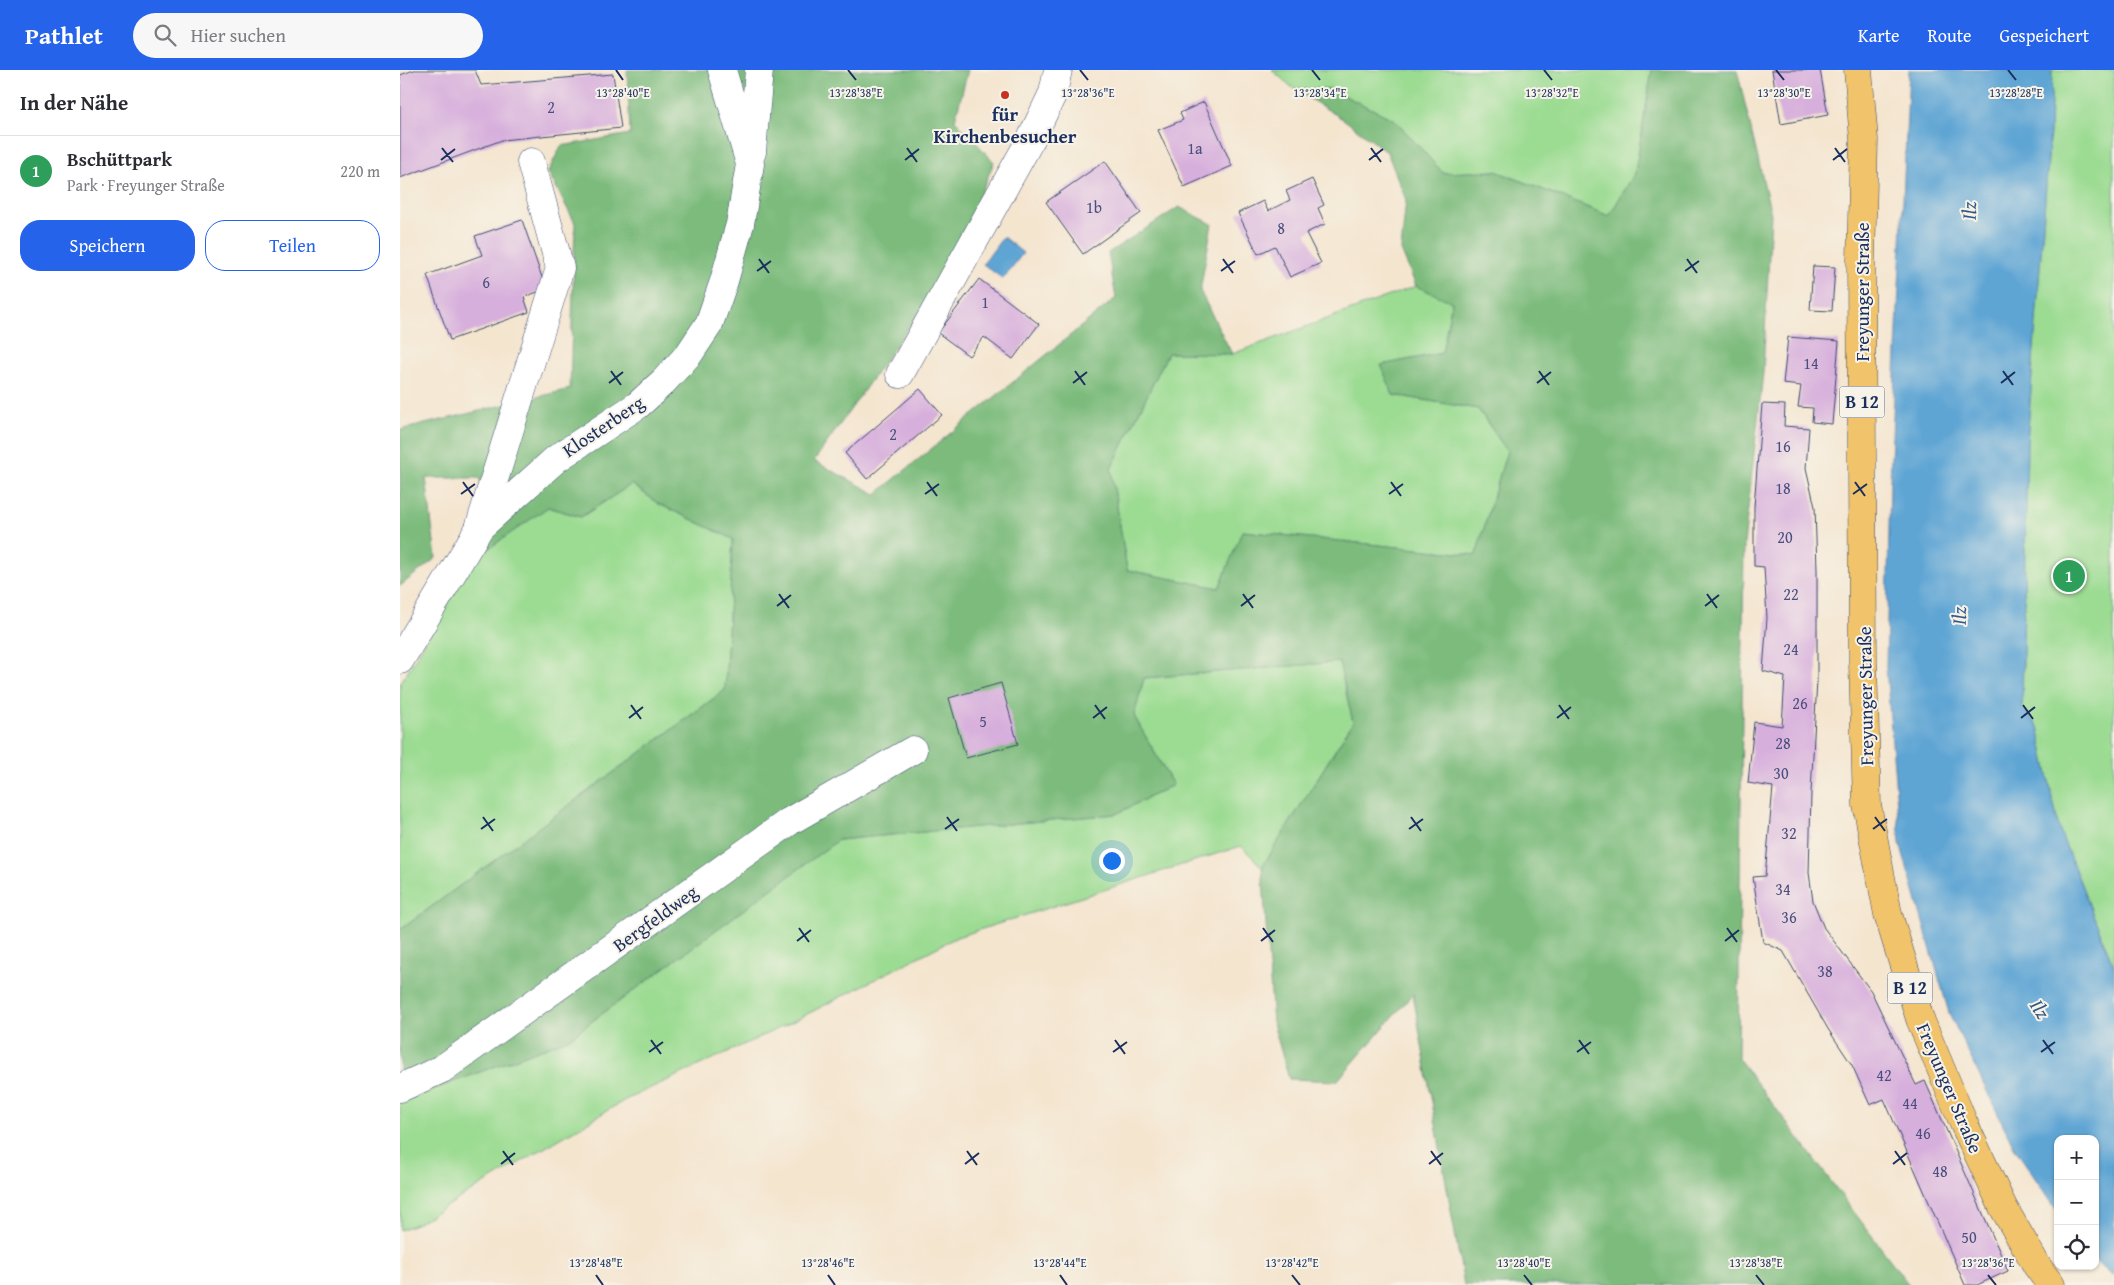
<!DOCTYPE html>
<html lang="de">
<head>
<meta charset="utf-8">
<style>
  body { margin:0; font-family:"Gentium Book Plus",serif; background:#f7f7f7; color:#2b2b33 }
  .controls { position:absolute; right:15px; bottom:15px; display:grid; overflow:hidden; border-radius:10px; box-shadow:0 1px 4px #0004 }
  .controls button { width:45px; height:45px; display:grid; place-items:center; padding:0; border:0; border-bottom:1px solid #e1e1e2; background:#fff; color:#2b2b33; font:25px sans-serif }
  .you { position:absolute; left:711px; top:790px; width:18px; height:18px; margin:-12px; border:4px solid #fff; border-radius:50%; background:#1a73e8; box-shadow:0 0 0 8px #1a73e833 }
  .badge { display:grid; place-items:center; width:32px; height:32px; border-radius:50%; background:#2563eb; color:#fff; font-size:16px; font-weight:700 }
  .pin { position:absolute; translate:-50% -50%; border:2px solid #fff; box-shadow:0 1px 5px #0006 }
  .list { margin:0; padding:0; list-style:none }
  h2 { display:flex; justify-content:space-between; align-items:center; height:65px; margin:0; padding:0 20px; font-size:21px }
  h2 small { font-size:16px; font-weight:400; color:#7c7c81 }
  .list li { display:grid; grid-template-columns:32px 1fr auto; gap:15px; align-items:center; box-sizing:border-box; height:70px; padding:0 20px; border-top:1px solid #e1e1e2 }
  .list b { display:block; font-size:19px; white-space:nowrap }
  .list p { margin:0; font-size:16px; white-space:nowrap; color:#7c7c81 }
  .list em { font-size:16px; font-style:normal; color:#7c7c81 }
  .actions { display:flex; gap:10px; padding:15px 20px }
  .actions a { flex:1; padding:11px 0; border:1px solid #2563eb; border-radius:20px; text-align:center; font-size:18px; color:#2563eb }
  .actions .main { background:#2563eb; color:#fff }
  .icon { flex:none; width:28px; height:28px; fill:none; stroke:currentColor; stroke-width:2; stroke-linecap:round; stroke-linejoin:round }
  .map { position:relative; flex:none; width:1714px; height:1215px; overflow:hidden }
  header { display:flex; align-items:center; gap:30px; box-sizing:border-box; height:70px; padding:0 25px; background:#2563eb; color:#fff }
  header strong { font-size:24px }
  nav { display:flex; gap:28px; margin-inline-start:auto; font-size:18px }
  .search { width:350px; height:45px; background:#f7f7f7; display:flex; align-items:center; gap:12px; box-sizing:border-box; padding:0 18px; border-radius:28px; color:#7c7c81; font-size:19px }
  main { display:flex }
  aside { flex:1; background:#fff }
  .map>svg:first-child { display:block }
</style>
</head>
<body>
<header>
<strong>Pathlet</strong>
<div class="search"><svg class="icon" aria-label="search" viewBox="0 0 24 24"><circle cx="10" cy="10" r="6"/><path d="M15 15l6 6"/></svg>Hier suchen</div>
<nav><a>Karte</a><a>Route</a><a>Gespeichert</a></nav>
</header>
<main>
<aside>
<h2>In der Nähe<small></small></h2>
<ul class="list">
<li><span class="badge" style="background:#2e9e5b">1</span><div><b>Bschüttpark</b><p>Park · Freyunger Straße</p></div><em>220 m</em></li>
</ul>
<div class="actions"><a class="main">Speichern</a><a>Teilen</a></div>
</aside>
<div class="map">
<svg width="1714" height="1215" viewBox="0 0 1714 1215">
  <rect width="100%" height="100%" fill="#f7f3e8"/>
  <filter id="ink" filterUnits="userSpaceOnUse"><feTurbulence type="fractalNoise" baseFrequency=".02" numOctaves="2"/><feDisplacementMap in="SourceGraphic" scale="10" xChannelSelector="R" yChannelSelector="G"/><feConvolveMatrix kernelMatrix="1 2 1 2 8 2 1 2 1" color-interpolation-filters="sRGB"/></filter>
  <filter id="wash" filterUnits="userSpaceOnUse"><feTurbulence type="fractalNoise" baseFrequency=".0096" numOctaves="4" result="noise"/><feDisplacementMap in="SourceGraphic" scale="20" xChannelSelector="R" yChannelSelector="G"/><feGaussianBlur stdDeviation="1.12" result="paint"/><feColorMatrix in="noise" values="0 0 0 0 0 0 0 0 0 0 0 0 0 0 0 0 0 1.4 0 .05"/><feComposite in="paint" operator="in"/></filter>
  <g filter="url(#wash)">
    <rect width="100%" height="100%" fill="#f4e5cf"/>
    <g fill="#9bdb92" stroke="#5b8578">
      <polygon points="872,0 1252,0 1235,103 1209,146 1096,101 1042,103 995,50 930,19 894,19"/>
      <polygon points="1652,0 1714,0 1714,897 1659,759 1638,656 1622,638 1627,373 1650,61"/>
      <polygon points="1016,216 1052,231 1042,283 982,295 993,325 1078,339 1107,381 1076,485 843,461 819,518 727,500 711,399 768,283 832,284"/>
      <polygon points="231,414 259,434 333,469 325,620 0,860 0,614 75,488 148,437 181,447"/>
      <polygon points="939,592 953,652 862,797 841,776 557,867 390,953 225,1030 18,1153 0,1160 0,1032 168,969 438,770 716,744 773,715 734,646 744,608"/>
    </g>
    <polygon fill="#7cbb7c" stroke="#4c756d" points="227,0 568,0 555,50 594,92 547,203 414,391 476,424 716,228 708,183 779,137 812,154 800,221 832,284 768,283 711,399 727,500 819,518 842,461 1076,485 1107,381 1078,339 993,325 981,295 1042,283 1052,232 1016,216 1001,180 1006,130 987,82 946,51 894,19 930,19 995,50 1043,103 1096,101 1209,146 1235,103 1252,0 1337,0 1371,144 1363,303 1344,474 1338,988 1509,1215 1064,1215 1013,924 937,1011 889,1009 873,953 862,797 953,652 939,592 744,608 734,646 773,715 716,744 438,770 168,969 0,1032 0,860 325,620 333,469 259,434 232,414 181,447 148,437 75,488 85,421 79,408 26,408 36,488 0,516 0,360 170,319 175,153 148,102 161,76 230,64"/>
    <g fill="#5ea5d4" stroke="#3c6a99">
      <polygon points="1509,0 1652,0 1650,61 1627,373 1622,638 1638,656 1659,759 1714,897 1714,1206 1695,1191 1695,1069 1658,1069 1658,1142 1614,1077 1549,943 1500,773 1486,597 1490,411"/>
      <polygon points="603,167 623,183 603,209 583,194"/>
    </g>
    <g id="blocks">
      <g fill="#d7afdc">
        <polygon points="14,0 75,0 81,15 213,4 221,58 102,70 0,108 0,5"/>
        <polygon points="1372,0 1420,0 1428,45 1381,54"/>
        <polygon points="804,32 832,96 784,117 758,60 783,50 780,43"/>
        <polygon points="705,91 741,143 683,184 646,132"/>
        <polygon points="912,109 924,135 918,138 925,154 906,163 921,193 890,207 875,176 858,184 838,143 863,131 868,141 890,130 886,121"/>
        <polygon points="122,150 146,219 124,227 129,242 50,270 27,205 82,185 75,166"/>
        <polygon points="1413,196 1435,197 1432,241 1410,240"/>
        <polygon points="579,209 639,254 613,289 584,267 569,286 538,263"/>
        <polygon points="1388,267 1439,271 1432,354 1412,352 1413,338 1398,337 1401,316 1383,314"/>
        <polygon points="520,319 542,345 467,409 445,383"/>
        <polygon points="1362,334 1385,335 1384,356 1409,358 1406,398 1415,437 1417,500 1417,610 1411,723 1409,803 1413,831 1424,858 1471,921 1516,1015 1525,1011 1608,1201 1577,1215 1565,1215 1484,1029 1470,1035 1452,995 1428,959 1383,881 1363,872 1353,807 1365,806 1373,717 1348,713 1354,652 1382,656 1385,607 1363,601 1367,548 1364,497 1354,496 1354,437"/>
        <polygon points="601,613 618,674 566,688 549,628"/>
      </g>
    </g>
  </g>
  <g filter="url(#ink)">
    <use href="#blocks" fill-opacity="0" stroke="#3c4a6f" stroke-width="1"/>
    <g fill="none" stroke-linecap="round" stroke-linejoin="round">
      <g stroke="#3c4a6f" stroke-width="29">
        <g id="minor">
          <polyline points="352,82 359,0"/>
          <polyline points="500,304 632,67 653,23 658,0"/>
          <polyline points="80,455 160,198 131,92"/>
          <polyline points="0,590 80,457 156,389 238,335 264,311 289,284 309,254 324,211 340,154 350,94 322,0"/>
          <polyline points="0,1018 42,999 390,751 513,680"/>
        </g>
      </g>
      <g stroke="#3c4a6f" stroke-width="29">
        <polyline id="major" points="1458,0 1464,70 1461,190 1463,593 1467,735 1488,844 1520,949 1564,1054 1603,1137 1637,1196 1651,1215"/>
      </g>
      <use href="#minor" stroke="#fff" stroke-width="28"/>
      <use href="#major" stroke="#f1c36a" stroke-width="28"/>
    </g>
  </g>
  <path fill="none" stroke="#1b2f5e" stroke-width="2" d="M 216,0 L 223,10M 448,0 L 456,10M 680,0 L 688,10M 912,0 L 920,10M 1144,0 L 1152,10M 1376,0 L 1384,10M 1608,0 L 1616,10M 42,78 L 53,92M 507,78 L 517,92M 971,78 L 981,92M 1435,78 L 1445,92M 41,90 L 55,79M 505,90 L 519,79M 969,90 L 983,79M 1433,90 L 1447,79M 359,189 L 369,203M 823,189 L 833,203M 1287,189 L 1297,203M 357,201 L 371,191M 821,201 L 835,191M 1285,201 L 1299,191M 211,301 L 221,315M 675,301 L 685,315M 1139,301 L 1149,315M 1603,301 L 1613,315M 209,313 L 223,302M 673,313 L 687,302M 1137,313 L 1151,302M 1601,313 L 1615,302M 63,412 L 73,426M 527,412 L 537,426M 991,412 L 1001,426M 1455,412 L 1465,426M 61,424 L 75,414M 525,424 L 539,414M 989,424 L 1003,414M 1453,424 L 1467,414M 379,524 L 389,538M 843,524 L 853,538M 1307,524 L 1317,538M 377,536 L 391,525M 841,536 L 855,525M 1305,536 L 1319,525M 231,635 L 241,649M 695,635 L 705,649M 1159,635 L 1169,649M 1623,635 L 1633,649M 229,648 L 243,637M 693,648 L 707,637M 1157,648 L 1171,637M 1621,648 L 1635,637M 83,747 L 93,761M 547,747 L 557,761M 1011,747 L 1021,761M 1475,747 L 1485,761M 81,759 L 95,749M 545,759 L 559,749M 1009,759 L 1023,749M 1473,759 L 1487,749M 399,858 L 409,872M 863,858 L 873,872M 1327,858 L 1337,872M 397,871 L 411,860M 861,871 L 875,860M 1325,871 L 1339,860M 251,970 L 261,984M 715,970 L 725,984M 1179,970 L 1189,984M 1643,970 L 1653,984M 249,982 L 263,972M 713,982 L 727,972M 1177,982 L 1191,972M 1641,982 L 1655,972M 103,1081 L 113,1095M 567,1081 L 577,1095M 1031,1081 L 1041,1095M 1495,1081 L 1505,1095M 101,1094 L 115,1083M 565,1094 L 579,1083M 1029,1094 L 1043,1083M 1493,1094 L 1507,1083M 196,1205 L 203,1215M 428,1205 L 435,1215M 660,1205 L 667,1215M 892,1205 L 900,1215M 1124,1205 L 1132,1215M 1356,1205 L 1364,1215M 1588,1205 L 1596,1215"/>
  <circle fill="#c8321e" stroke="#f7f3e8" stroke-width="2" cx="605" cy="25" r="5"/>
  <g text-anchor="middle" stroke-width="4" stroke-linejoin="round" paint-order="stroke">
    <g font-size="16" fill="#4a4f7e">
      <text x="151" y="43">2</text>
      <text x="795" y="84">1a</text>
      <text x="694" y="143">1b</text>
      <text x="881" y="164">8</text>
      <text x="86" y="218">6</text>
      <text x="585" y="238">1</text>
      <text x="1411" y="299">14</text>
      <text x="493" y="370">2</text>
      <text x="1383" y="382">16</text>
      <text x="1383" y="424">18</text>
      <text x="1385" y="473">20</text>
      <text x="1391" y="530">22</text>
      <text x="1391" y="585">24</text>
      <text x="1400" y="639">26</text>
      <text x="583" y="657">5</text>
      <text x="1383" y="679">28</text>
      <text x="1381" y="709">30</text>
      <text x="1389" y="769">32</text>
      <text x="1383" y="825">34</text>
      <text x="1389" y="853">36</text>
      <text x="1425" y="907">38</text>
      <text x="1484" y="1011">42</text>
      <text x="1510" y="1039">44</text>
      <text x="1523" y="1069">46</text>
      <text x="1540" y="1107">48</text>
      <text x="1569" y="1173">50</text>
    </g>
    <g fill="#f7f3e8" stroke="#5d6a87" stroke-width="1">
      <rect x="1439.5" y="316.5" width="45" height="31" rx="4"/>
      <rect x="1487.5" y="902.5" width="45" height="31" rx="4"/>
    </g>
    <g font-size="18" font-weight="bold" fill="#1b2f5e">
      <text x="1462" y="338">B 12</text>
      <text x="1510" y="924">B 12</text>
    </g>
    <g font-size="19" font-weight="bold" fill="#1b2f5e" stroke="#f7f3e8">
      <text x="605" y="51">für<tspan x="605" dy="22">Kirchenbesucher</tspan></text>
    </g>
    <g font-size="19" fill="#1b2f5e" stroke="#f7f3e8">
      <text transform="translate(1462 222) rotate(-90)" y="7">Freyunger Straße</text>
      <text transform="translate(203 356) rotate(-34)" y="7">Klosterberg</text>
      <text transform="translate(1465 626) rotate(-91)" y="7">Freyunger Straße</text>
      <text transform="translate(255 848) rotate(-36)" y="7">Bergfeldweg</text>
      <text transform="translate(1550 1018) rotate(67)" y="7">Freyunger Straße</text>
    </g>
    <g font-size="20" font-style="italic" fill="#325887" stroke="#f7f3e8">
      <text transform="translate(1569 141) rotate(-89)" y="7">Ilz</text>
      <text transform="translate(1559 546) rotate(-89)" y="7">Ilz</text>
      <text transform="translate(1640 939) rotate(58)" y="7">Ilz</text>
    </g>
  </g>
  <g font-size="12" text-anchor="middle" fill="#1b2f5e" stroke="#f7f3e8" stroke-width="4" stroke-linejoin="round" paint-order="stroke">
    <text x="223" y="27">13°28'40"E</text>
    <text x="456" y="27">13°28'38"E</text>
    <text x="688" y="27">13°28'36"E</text>
    <text x="920" y="27">13°28'34"E</text>
    <text x="1152" y="27">13°28'32"E</text>
    <text x="1384" y="27">13°28'30"E</text>
    <text x="1616" y="27">13°28'28"E</text>
    <text x="196" y="1197">13°28'48"E</text>
    <text x="428" y="1197">13°28'46"E</text>
    <text x="660" y="1197">13°28'44"E</text>
    <text x="892" y="1197">13°28'42"E</text>
    <text x="1124" y="1197">13°28'40"E</text>
    <text x="1356" y="1197">13°28'38"E</text>
    <text x="1588" y="1197">13°28'36"E</text>
  </g>
</svg>
<div class="controls">
<button>+</button>
<button>−</button>
<button><svg class="icon" aria-label="locate" viewBox="0 0 24 24"><circle cx="12" cy="12" r="6"/><path d="M12 2v4M12 18v4M2 12h4M18 12h4"/></svg></button>
</div>
<div class="you"></div>
<div class="pin badge" style="left:1669px;top:506px;background:#2e9e5b">1</div>
</div>
</main>
</body>
</html>
